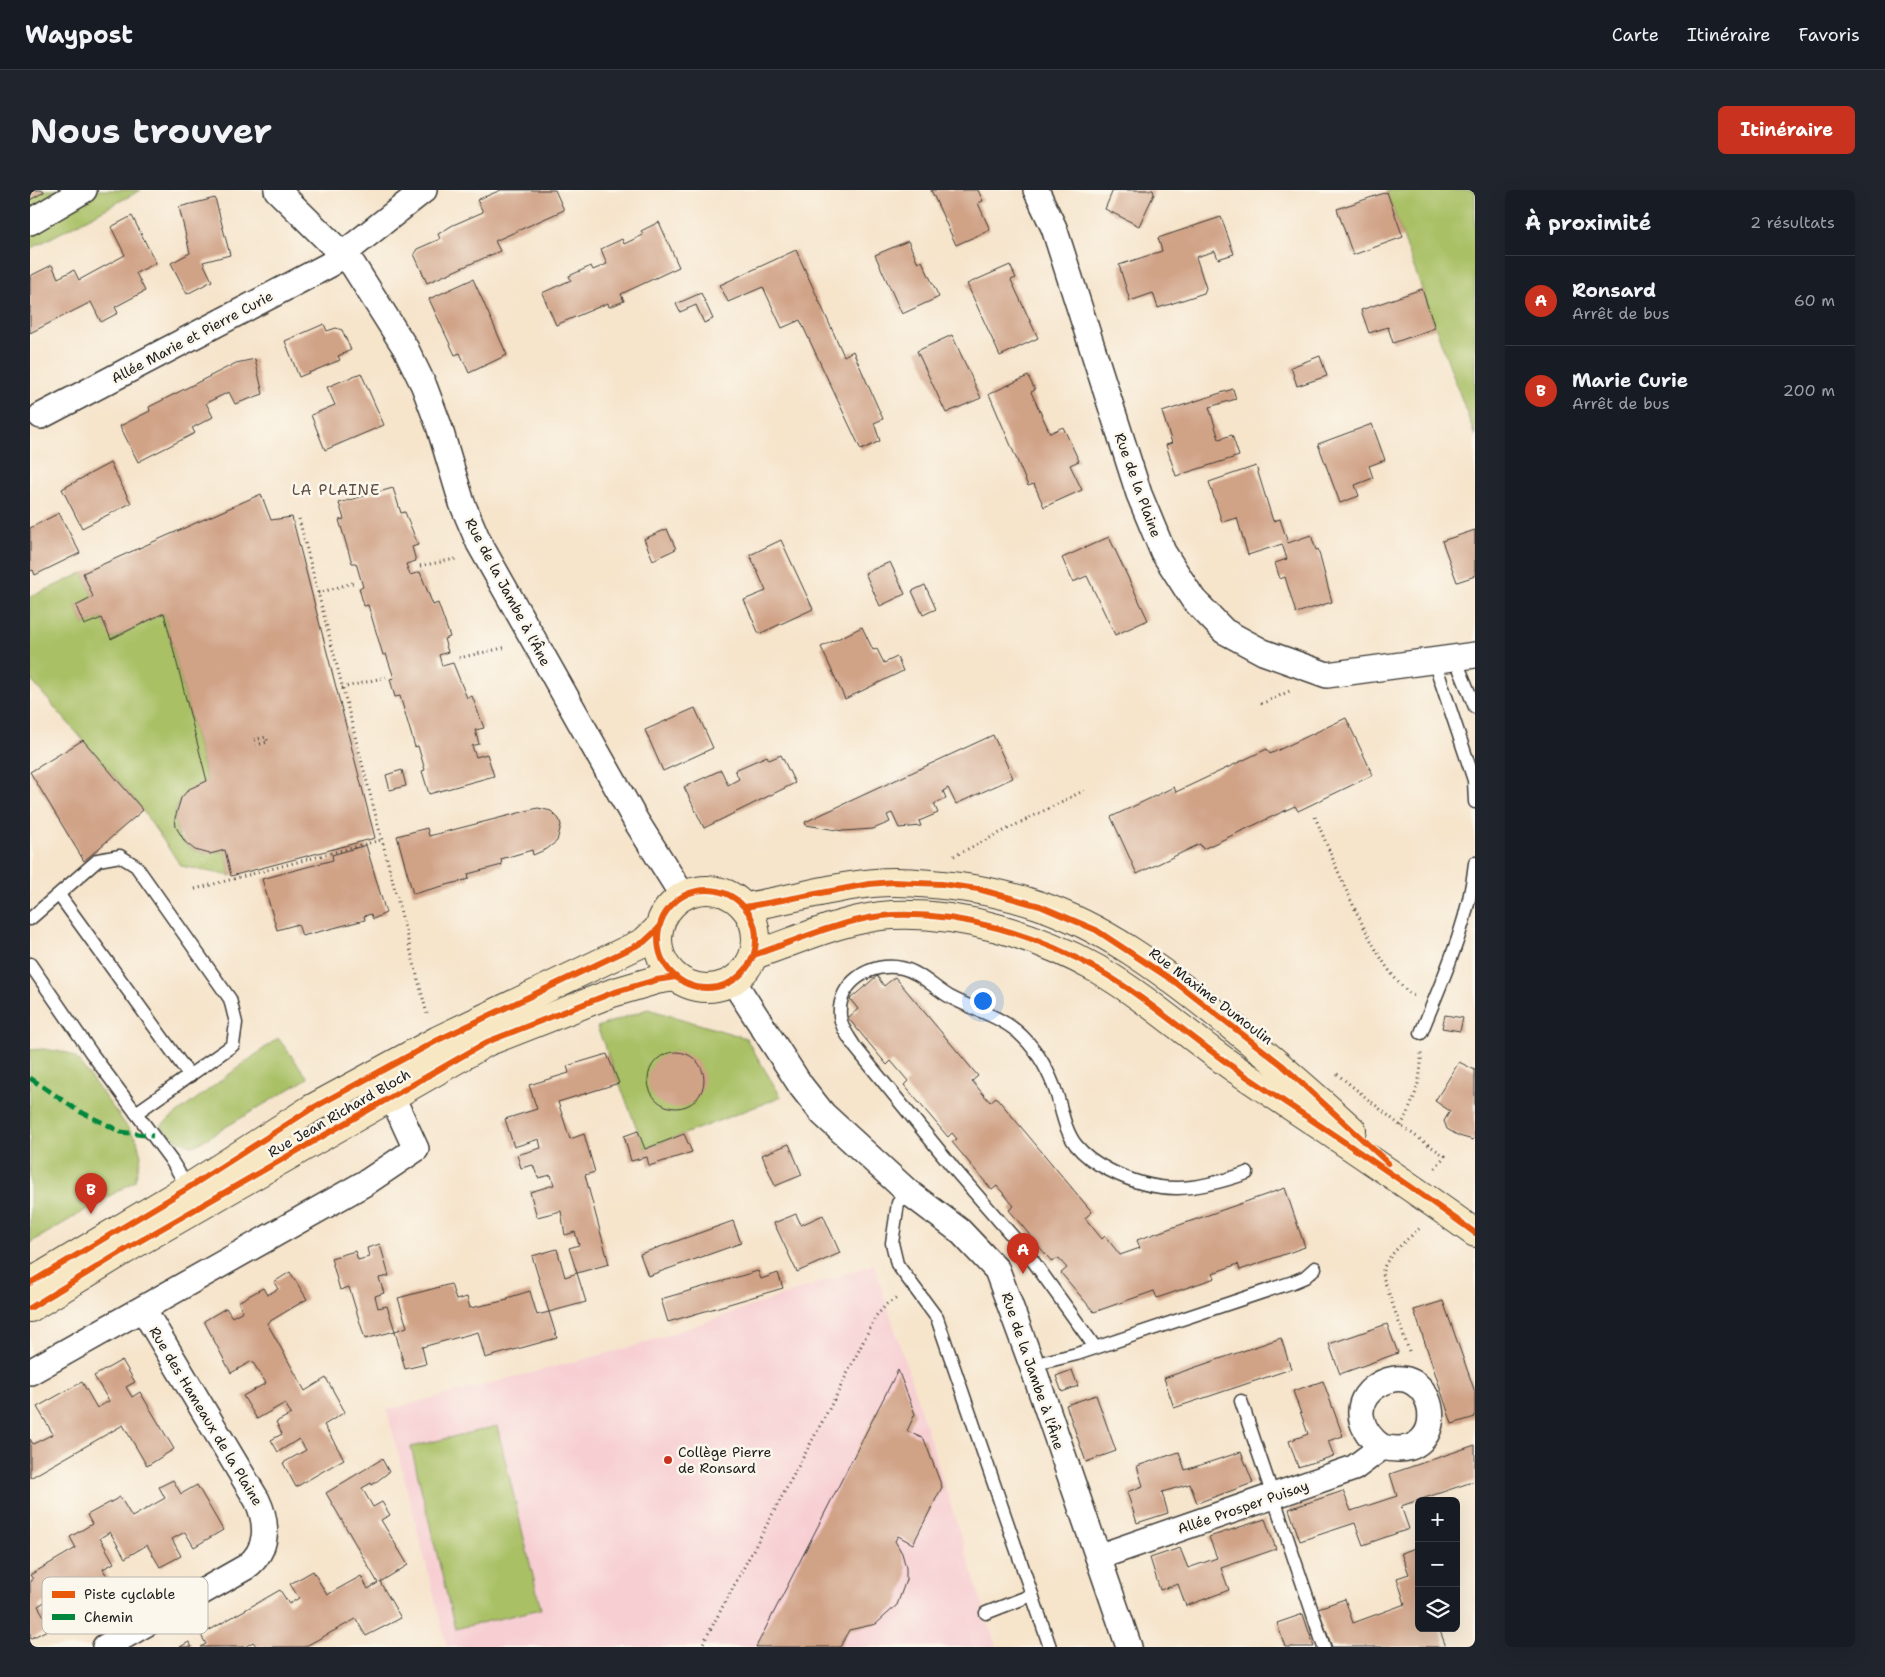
<!DOCTYPE html>
<html lang="fr">
<head>
<meta charset="utf-8">
<style>
  body { margin:0; font-family:"Shantell Sans",sans-serif; background:#20242c; color:#f1f3f6 }
  .controls { position:absolute; right:15px; bottom:15px; display:grid; overflow:hidden; border-radius:8px; box-shadow:0 5px 20px #0002 }
  .controls button { width:45px; height:45px; display:grid; place-items:center; padding:0; border:0; border-bottom:1px solid #363941; background:#171b24; color:#f1f3f6; font:25px sans-serif }
  .you { position:absolute; left:952px; top:810px; width:18px; height:18px; margin:-12px; border:4px solid #fff; border-radius:50%; background:#1a73e8; box-shadow:0 0 0 8px #1a73e833 }
  .badge { display:grid; place-items:center; width:32px; height:32px; border-radius:50%; background:#c8321e; color:#fff; font-size:16px; font-weight:700 }
  .pin { position:absolute; translate:-50% -41px; filter:drop-shadow(0 1px 2px #0008) }
  .pin::after { content:''; position:absolute; top:26px; width:18px; height:15px; background:inherit; clip-path:polygon(0 0,100% 0,50% 100%) }
  .list { margin:0; padding:0; list-style:none }
  h2 { display:flex; justify-content:space-between; align-items:center; height:65px; margin:0; padding:0 20px; font-size:21px }
  h2 small { font-size:16px; font-weight:400; color:#9ea1a6 }
  .list li { display:grid; grid-template-columns:32px 1fr auto; gap:15px; align-items:center; box-sizing:border-box; height:90px; padding:0 20px; border-top:1px solid #363941 }
  .list b { display:block; font-size:19px; white-space:nowrap }
  .list p { margin:0; font-size:16px; white-space:nowrap; color:#9ea1a6 }
  .list em { font-size:16px; font-style:normal; color:#9ea1a6 }
  .icon { flex:none; width:28px; height:28px; fill:none; stroke:currentColor; stroke-width:2; stroke-linecap:round; stroke-linejoin:round }
  .map { position:relative; flex:none; width:1445px; height:1457px; overflow:hidden; border-radius:8px }
  header { display:flex; align-items:center; gap:30px; box-sizing:border-box; height:70px; padding:0 25px; background:#171b24; border-bottom:1px solid #363941 }
  header strong { font-size:24px }
  nav { display:flex; gap:28px; margin-inline-start:auto; font-size:18px }
  .intro { display:flex; align-items:center; justify-content:space-between; box-sizing:border-box; height:120px; padding:0 30px }
  h1 { margin:0; font-size:35px }
  .button { padding:12px 22px; border-radius:8px; background:#c8321e; color:#fff; font-size:18px; font-weight:700 }
  main { display:flex; gap:30px; padding:0 30px }
  aside { flex:1; background:#171b24; border-radius:8px; box-shadow:0 5px 20px #0002 }
  .map>svg:first-child { display:block }
</style>
</head>
<body>
<header>
<strong>Waypost</strong>
<nav><a>Carte</a><a>Itinéraire</a><a>Favoris</a></nav>
</header>
<div class="intro"><h1>Nous trouver</h1><a class="button">Itinéraire</a></div>
<main>
<div class="map">
<svg width="1445" height="1457" viewBox="0 0 1445 1457">
  <rect width="100%" height="100%" fill="#fbf7ec"/>
  <filter id="ink" filterUnits="userSpaceOnUse"><feTurbulence type="fractalNoise" baseFrequency=".02" numOctaves="2"/><feDisplacementMap in="SourceGraphic" scale="10" xChannelSelector="R" yChannelSelector="G"/><feConvolveMatrix kernelMatrix="1 2 1 2 8 2 1 2 1" color-interpolation-filters="sRGB"/></filter>
  <filter id="wash" filterUnits="userSpaceOnUse"><feTurbulence type="fractalNoise" baseFrequency=".0096" numOctaves="4" result="noise"/><feDisplacementMap in="SourceGraphic" scale="20" xChannelSelector="R" yChannelSelector="G"/><feGaussianBlur stdDeviation="1.12" result="paint"/><feColorMatrix in="noise" values="0 0 0 0 0 0 0 0 0 0 0 0 0 0 0 0 0 1.4 0 .05"/><feComposite in="paint" operator="in"/></filter>
  <g filter="url(#wash)">
    <rect width="100%" height="100%" fill="#f6e4cb"/>
    <polygon fill="#f7cfd3" points="844,1074 966,1457 417,1457 357,1220 609,1155"/>
    <g fill="#a9c065" stroke="#626e40">
      <polygon points="0,0 111,0 0,59"/>
      <polygon points="1356,0 1445,0 1445,246"/>
      <path d="M 53,383 L 63,407 L 46,416 L 54,435 L 72,428 L 82,449 L 134,423 L 177,591 C 121,610 146,678 195,660 L 201,686 L 151,676 L 106,611 L 0,489 L 0,407 Z"/>
      <polygon points="618,819 716,848 751,907 615,959 567,837"/>
      <polygon points="248,848 278,888 164,956 147,950 130,936"/>
      <polygon points="14,859 38,863 46,868 107,950 111,966 105,991 0,1053 0,860"/>
      <polygon points="467,1236 511,1419 425,1439 381,1257"/>
    </g>
    <g id="blocks">
      <g fill="#d0a286">
        <polygon points="0,0 13,0 14,2 0,10"/>
        <polygon points="471,0 525,0 534,20 465,51 470,61 397,93 384,64 387,59 410,49 408,44 423,35 453,22 447,10"/>
        <polygon points="901,0 948,0 953,11 948,13 960,40 926,55"/>
        <polygon points="1083,0 1123,0 1124,4 1109,36 1075,19"/>
        <polygon points="1357,2 1373,47 1323,65 1307,19"/>
        <polygon points="185,8 200,65 173,72 182,91 157,104 141,73 160,63 149,17"/>
        <polygon points="102,26 126,73 106,83 115,101 85,117 88,123 71,132 61,112 0,143 0,86 22,75 28,88 44,80 49,90 95,65 81,37"/>
        <polygon points="1191,27 1204,64 1188,69 1185,61 1166,67 1176,98 1174,103 1128,118 1123,103 1100,111 1089,75 1132,61 1128,48"/>
        <polygon points="629,32 649,77 591,104 594,111 579,117 578,113 526,135 512,103 541,90 539,86 561,76 563,80 577,74 571,59 592,49 594,54 613,45 611,41"/>
        <polygon points="878,51 888,73 892,71 909,107 872,124 845,65"/>
        <polygon points="766,60 814,166 823,161 853,229 844,233 850,251 831,260 770,130 752,138 733,97 698,112 690,95"/>
        <polygon points="980,75 986,88 981,90 1008,148 970,166 937,94"/>
        <polygon points="443,89 477,165 439,183 430,163 425,165 399,109"/>
        <polygon points="1392,99 1405,138 1363,153 1358,137 1339,143 1331,120"/>
        <polygon points="671,103 683,129 674,133 666,115 650,122 646,114"/>
        <polygon points="294,134 297,141 306,138 312,140 321,160 308,166 310,170 269,187 255,151"/>
        <polygon points="922,145 951,208 916,223 887,161"/>
        <polygon points="1290,166 1297,186 1267,196 1261,177"/>
        <polygon points="225,169 233,204 205,214 199,202 176,213 183,227 162,238 165,243 108,272 90,236 120,221 119,217 206,173"/>
        <polygon points="331,183 354,235 295,260 281,225 305,215 297,197"/>
        <polygon points="998,186 1005,200 1001,202 1020,243 1033,237 1049,271 1040,275 1052,300 1014,317 1004,294 998,296 959,204"/>
        <polygon points="1203,199 1206,209 1179,217 1189,249 1202,245 1209,266 1146,286 1136,255 1142,253 1132,222"/>
        <polygon points="1342,234 1355,270 1339,276 1343,288 1325,295 1329,306 1310,313 1288,254"/>
        <polygon points="80,273 101,313 52,338 32,299"/>
        <polygon points="1226,276 1243,331 1250,329 1258,353 1281,345 1286,360 1288,359 1302,412 1266,423 1255,387 1250,389 1245,373 1257,369 1252,354 1218,365 1207,328 1192,332 1179,292"/>
        <polygon points="363,298 371,323 375,322 388,355 382,357 386,371 376,374 380,385 390,382 403,415 408,413 420,447 414,449 418,462 409,465 412,476 423,473 437,508 442,506 454,538 445,540 449,554 442,556 446,567 457,564 464,586 399,604 392,581 395,580 388,556 385,557 370,506 365,507 360,489 364,488 356,464 353,465 338,415 334,416 329,398 333,397 326,373 322,373 309,330 314,329 309,313"/>
        <polygon points="231,304 241,330 262,327 345,648 201,686 195,660 180,664 165,660 155,652 146,637 145,628 151,608 159,599 177,591 134,423 81,449 72,428 54,435 46,416 63,407 53,383"/>
        <polygon points="29,323 50,363 5,385 3,380 0,381 0,338"/>
        <polygon points="637,339 646,359 623,370 614,349"/>
        <polygon points="1445,340 1445,386 1427,392 1412,351"/>
        <polygon points="1079,347 1118,430 1085,445 1057,386 1043,392 1032,368"/>
        <polygon points="751,350 783,419 729,444 714,410 736,401 720,365"/>
        <polygon points="860,372 875,404 850,416 835,383"/>
        <polygon points="895,395 906,419 893,425 882,401"/>
        <polygon points="832,437 843,460 847,459 854,473 867,467 873,481 815,509 791,457"/>
        <polygon points="665,518 683,558 633,581 615,540"/>
        <polygon points="1316,528 1343,585 1268,621 1265,616 1173,659 1170,654 1107,684 1081,627 1144,597 1146,602 1237,559 1240,564"/>
        <polygon points="963,545 983,588 926,614 918,598 913,601 916,608 904,614 908,623 889,631 891,636 869,638 862,623 857,625 860,632 843,639 813,641 776,635 775,632"/>
        <polygon points="53,550 113,620 54,671 0,582"/>
        <polygon points="751,565 765,593 674,638 654,597 691,580 698,595 709,589 705,580 737,566 739,570"/>
        <polygon points="372,580 376,596 360,600 356,585"/>
        <polygon points="508,618 521,621 529,629 531,635 527,651 517,659 503,665 502,660 471,669 472,675 438,684 439,689 383,704 367,646 397,638 399,646"/>
        <polygon points="336,655 356,723 343,729 341,724 334,726 335,730 272,746 268,734 247,740 232,689 303,670 302,665"/>
        <polygon points="847,786 854,796 865,787 948,886 942,891 960,912 966,907 1062,1022 1055,1028 1072,1049 1075,1046 1090,1065 1110,1058 1107,1050 1255,998 1275,1057 1210,1080 1208,1074 1183,1083 1185,1088 1127,1108 1124,1101 1064,1122 1031,1083 1037,1078 1028,1068 1022,1072 979,1020 984,1016 967,996 962,1000 922,952 927,949 922,943 918,947 874,895 878,891 861,871 857,875 818,828 828,819 820,809"/>
        <polygon points="1415,825 1433,828 1430,841 1412,838"/>
        <circle cx="646" cy="890" r="28"/>
        <polygon points="577,864 589,893 528,912 540,949 554,944 565,982 555,985 579,1074 547,1083 539,1058 549,1055 545,1042 535,1045 531,1021 507,1027 500,1002 524,995 521,985 508,988 503,975 491,978 487,965 511,958 509,949 484,957 475,929 507,919 499,895 539,883 537,876"/>
        <polygon points="1429,872 1445,880 1445,947 1443,950 1429,946 1417,939 1414,931 1420,921 1405,911"/>
        <polygon points="608,941 615,959 654,944 662,962 619,976 617,967 601,971 594,946"/>
        <polygon points="759,954 772,985 745,996 732,965"/>
        <polygon points="766,1024 771,1035 793,1025 810,1063 767,1082 744,1033"/>
        <polygon points="703,1031 711,1053 618,1086 610,1064"/>
        <polygon points="350,1054 359,1086 349,1088 354,1103 345,1106 348,1118 357,1116 365,1141 377,1137 368,1108 421,1094 426,1110 437,1107 440,1118 478,1110 477,1108 500,1101 507,1125 519,1122 527,1148 455,1168 448,1142 392,1157 396,1174 375,1179 365,1141 335,1149 319,1097 310,1100 301,1068 325,1061 328,1070 339,1067 337,1058"/>
        <polygon points="527,1059 535,1087 547,1083 556,1112 519,1122 502,1066"/>
        <polygon points="728,1081 731,1089 748,1083 753,1098 638,1132 631,1109"/>
        <polygon points="260,1082 277,1109 237,1133 275,1201 296,1188 315,1222 294,1235 314,1269 266,1297 253,1273 276,1260 269,1249 248,1262 241,1250 252,1244 246,1232 261,1224 255,1213 227,1229 213,1206 236,1193 222,1171 201,1183 174,1131 196,1118 202,1127 213,1121 208,1112 233,1098 237,1105 248,1099 244,1092"/>
        <polygon points="1413,1111 1445,1202 1445,1227 1422,1234 1384,1120"/>
        <polygon points="1357,1134 1368,1163 1310,1184 1299,1154"/>
        <polygon points="1251,1148 1261,1179 1144,1218 1134,1188"/>
        <polygon points="92,1170 105,1192 96,1197 102,1207 110,1202 144,1259 117,1276 93,1235 0,1288 0,1249 3,1254 23,1244 7,1217 52,1192 67,1218 79,1211 64,1186"/>
        <polygon points="868,1180 885,1224 877,1241 894,1249 912,1297 883,1354 868,1346 865,1351 872,1363 876,1378 876,1390 867,1415 846,1434 819,1440 810,1457 726,1457"/>
        <polygon points="1042,1180 1048,1196 1032,1202 1026,1186"/>
        <polygon points="1293,1191 1313,1246 1298,1251 1304,1266 1268,1277 1259,1251 1278,1244 1263,1201"/>
        <polygon points="1066,1205 1086,1261 1056,1272 1036,1215"/>
        <polygon points="1445,1255 1445,1291 1371,1316 1379,1339 1333,1355 1325,1333 1270,1351 1259,1319 1313,1301 1321,1321 1367,1306 1360,1284"/>
        <polygon points="1149,1262 1155,1280 1211,1262 1223,1293 1167,1313 1160,1294 1132,1302 1138,1323 1107,1333 1097,1302 1113,1296 1107,1276"/>
        <polygon points="352,1269 359,1282 342,1295 341,1293 332,1298 343,1317 352,1312 360,1325 351,1330 378,1375 350,1392 371,1428 336,1446 326,1429 274,1457 227,1457 223,1452 215,1457 170,1457 176,1454 171,1445 250,1400 259,1414 269,1408 260,1394 283,1381 297,1405 331,1386 338,1399 348,1393 296,1303"/>
        <polygon points="143,1290 151,1304 167,1295 193,1340 164,1357 155,1342 142,1349 151,1366 130,1377 117,1355 95,1368 80,1342 70,1348 84,1373 73,1379 86,1404 64,1416 63,1414 37,1428 24,1406 8,1416 21,1438 0,1449 0,1391 3,1389 0,1385 46,1358 40,1347 62,1334 57,1325 90,1307 102,1327 135,1308 129,1297"/>
        <polygon points="1235,1329 1246,1359 1191,1378 1199,1400 1156,1416 1148,1394 1130,1400 1120,1368 1150,1358 1158,1378 1187,1368 1179,1347"/>
        <polygon points="1389,1357 1389,1438 1409,1438 1416,1457 1302,1457 1288,1418 1315,1409 1323,1433 1375,1414 1367,1388 1379,1384 1371,1363"/>
        <polygon points="1273,1424 1284,1457 1255,1457 1247,1433"/>
        <polygon points="159,1452 162,1457 150,1457"/>
      </g>
    </g>
  </g>
  <g filter="url(#ink)">
    <use href="#blocks" fill-opacity="0" stroke="#3d3a36" stroke-width="1"/>
    <g fill="none" stroke-linecap="round" stroke-linejoin="round">
      <g stroke="#3d3a36" stroke-width="15">
        <g id="lane">
          <polyline points="1425,468 1445,517"/>
          <polyline points="1404,471 1444,590 1445,612"/>
          <polyline points="29,705 160,886"/>
          <polyline points="0,729 68,670 90,666 106,676 200,809 206,833 203,855 106,923"/>
          <polyline points="0,774 62,864 141,970 160,1001"/>
          <path d="M 1391,843 C 1413,788 1439,733 1445,673"/>
          <polyline points="878,1002 868,1013 862,1053 867,1074 907,1128 1020,1457"/>
          <path d="M 1065,1157 L 998,1064 L 926,981 L 825,857 C 819,847 811,838 810,826 C 807,793 841,771 872,778 C 890,782 904,798 920,807 C 944,820 974,827 993,847 C 1009,863 1020,884 1027,905 C 1032,921 1035,941 1046,955 C 1054,965 1067,974 1079,980 C 1129,1006 1165,1001 1217,983"/>
          <polyline points="1002,1175 1047,1164 1263,1092 1275,1087 1285,1078"/>
          <polyline points="1211,1211 1294,1457"/>
          <polyline points="956,1423 1002,1405"/>
        </g>
      </g>
      <g stroke="#3d3a36" stroke-width="28">
        <g id="street">
          <polyline points="247,0 323,75 376,159 394,196 409,236 432,313 449,353 606,631 653,706"/>
          <polyline points="1006,0 1024,38 1109,304 1133,362 1163,409 1194,441 1233,462 1297,485 1445,465"/>
          <polyline points="0,32 54,0"/>
          <polyline points="11,226 299,75 394,0"/>
          <polyline points="703,791 771,896 793,924 878,1002 930,1041 967,1080 1002,1175 1099,1457"/>
          <polyline points="0,1182 337,992 386,959 353,887"/>
          <path d="M 1068,1367 L 1324,1278 L 1352,1257 C 1428,1275 1406,1161 1348,1195 C 1320,1212 1330,1242 1352,1257"/>
          <path d="M 75,1457 L 216,1377 C 239,1360 238,1333 227,1310 L 113,1119"/>
        </g>
      </g>
      <g stroke="#3d3a36" stroke-width="30">
        <g id="secondary">
          <circle cx="677" cy="749" r="49"/>
          <path d="M 715,717 C 761,710 818,692 864,692 C 914,693 961,699 1008,715 C 1074,737 1131,780 1184,822 C 1232,860 1277,899 1322,940"/>
          <path d="M 724,765 C 769,750 814,728 862,725 C 932,722 1006,745 1067,779 C 1117,808 1160,847 1207,880 C 1287,934 1367,986 1445,1043"/>
          <polyline points="0,1093 158,998 281,919 408,850 614,752 629,738"/>
          <polyline points="0,1118 103,1055 457,852 582,803 626,790 646,787"/>
        </g>
      </g>
      <g stroke="#3d3a36" stroke-width="3" stroke-dasharray="1 4" stroke-linecap="butt">
        <polyline points="269,329 397,824"/>
        <polyline points="390,376 426,369"/>
        <polyline points="288,403 326,392"/>
        <polyline points="429,468 477,457"/>
        <polyline points="312,498 356,487"/>
        <polyline points="1231,514 1260,501"/>
        <polyline points="224,550 236,547 238,552 226,555"/>
        <path d="M 1285,627 C 1304,670 1347,785 1384,806"/>
        <polyline points="924,666 1055,600"/>
        <polyline points="165,699 351,650"/>
        <polyline points="1307,884 1371,936 1415,966 1405,978"/>
        <path d="M 1371,936 C 1384,911 1392,890 1391,863"/>
        <path d="M 1379,1161 L 1352,1084 C 1355,1066 1377,1050 1390,1038"/>
        <polyline points="671,1457 805,1208 846,1126 857,1114 867,1108"/>
      </g>
      <use href="#lane" stroke="#fff" stroke-width="12"/>
      <use href="#street" stroke="#fff" stroke-width="25"/>
      <use href="#secondary" stroke="#f7e8c3" stroke-width="28"/>
      <polyline stroke="#00873e" stroke-width="5" stroke-dasharray="10 5" stroke-linecap="butt" points="0,888 47,920 91,942 123,946"/>
      <g stroke="#fbf7ec" stroke-width="9">
        <g id="cycleway">
          <circle cx="677" cy="749" r="49"/>
          <polyline points="715,717 839,694 863,692 912,694 948,699 1010,716 1066,740 1145,792 1252,875 1358,973"/>
          <path d="M 724,765 C 769,750 814,728 862,725 C 932,722 1006,745 1067,779 C 1117,808 1160,847 1207,880 C 1287,934 1367,986 1445,1043"/>
          <polyline points="0,1093 158,998 281,919 408,850 614,752 629,738"/>
          <polyline points="0,1118 103,1055 457,852 582,803 626,790 646,787"/>
        </g>
      </g>
      <use href="#cycleway" stroke="#e8590c" stroke-width="6"/>
    </g>
  </g>
  <circle fill="#c8321e" stroke="#fbf7ec" stroke-width="2" cx="638" cy="1270" r="5"/>
  <g text-anchor="middle" stroke-width="5" stroke-linejoin="round" paint-order="stroke">
    <g font-size="14" fill="#1c1c1c" stroke="#fbf7ec">
      <text transform="translate(162 147) rotate(-28)" y="5">Allée Marie et Pierre Curie</text>
      <text transform="translate(1108 295) rotate(70)" y="5">Rue de la Plaine</text>
      <text transform="translate(478 402) rotate(62)" y="5">Rue de la Jambe à l'Âne</text>
      <text transform="translate(1181 806) rotate(37)" y="5">Rue Maxime Dumoulin</text>
      <text transform="translate(309 923) rotate(-30)" y="5">Rue Jean Richard Bloch</text>
      <text transform="translate(1003 1181) rotate(71)" y="5">Rue de la Jambe à l'Âne</text>
      <text transform="translate(176 1226) rotate(59)" y="5">Rue des Hameaux de la Plaine</text>
      <text transform="translate(1213 1317) rotate(-19)" y="5">Allée Prosper Puisay</text>
    </g>
    <g font-size="14" fill="#1c1c1c" stroke="#fbf7ec" text-anchor="start">
      <text x="648" y="1267">Collège Pierre<tspan x="648" dy="16">de Ronsard</tspan></text>
    </g>
    <g font-size="15" letter-spacing="1" fill="#5b4b41" stroke="#fbf7ec">
      <text x="306" y="305">LA PLAINE</text>
    </g>
  </g>
  <rect x="12" y="1387" width="166" height="57" rx="8" fill="#fbf7ec" stroke="#b8b5ae" stroke-width="1"/>
  <rect x="22" y="1401" width="23" height="7" fill="#e8590c"/>
  <rect x="22" y="1424" width="23" height="6" fill="#00873e"/>
  <g font-size="14" fill="#1c1c1c">
    <text x="54" y="1409">Piste cyclable</text>
    <text x="54" y="1432">Chemin</text>
  </g>
</svg>
<div class="controls">
<button>+</button>
<button>−</button>
<button><svg class="icon" aria-label="layers" viewBox="0 0 24 24"><path d="M12 4l9 5-9 5-9-5zM3 14l9 5 9-5"/></svg></button>
</div>
<div class="you"></div>
<div class="pin badge" style="left:993px;top:1084px">A</div>
<div class="pin badge" style="left:61px;top:1024px">B</div>
</div>
<aside>
<h2>À proximité<small>2 résultats</small></h2>
<ul class="list">
<li><span class="badge">A</span><div><b>Ronsard</b><p>Arrêt de bus</p></div><em>60 m</em></li>
<li><span class="badge">B</span><div><b>Marie Curie</b><p>Arrêt de bus</p></div><em>200 m</em></li>
</ul>
</aside>
</main>
</body>
</html>
